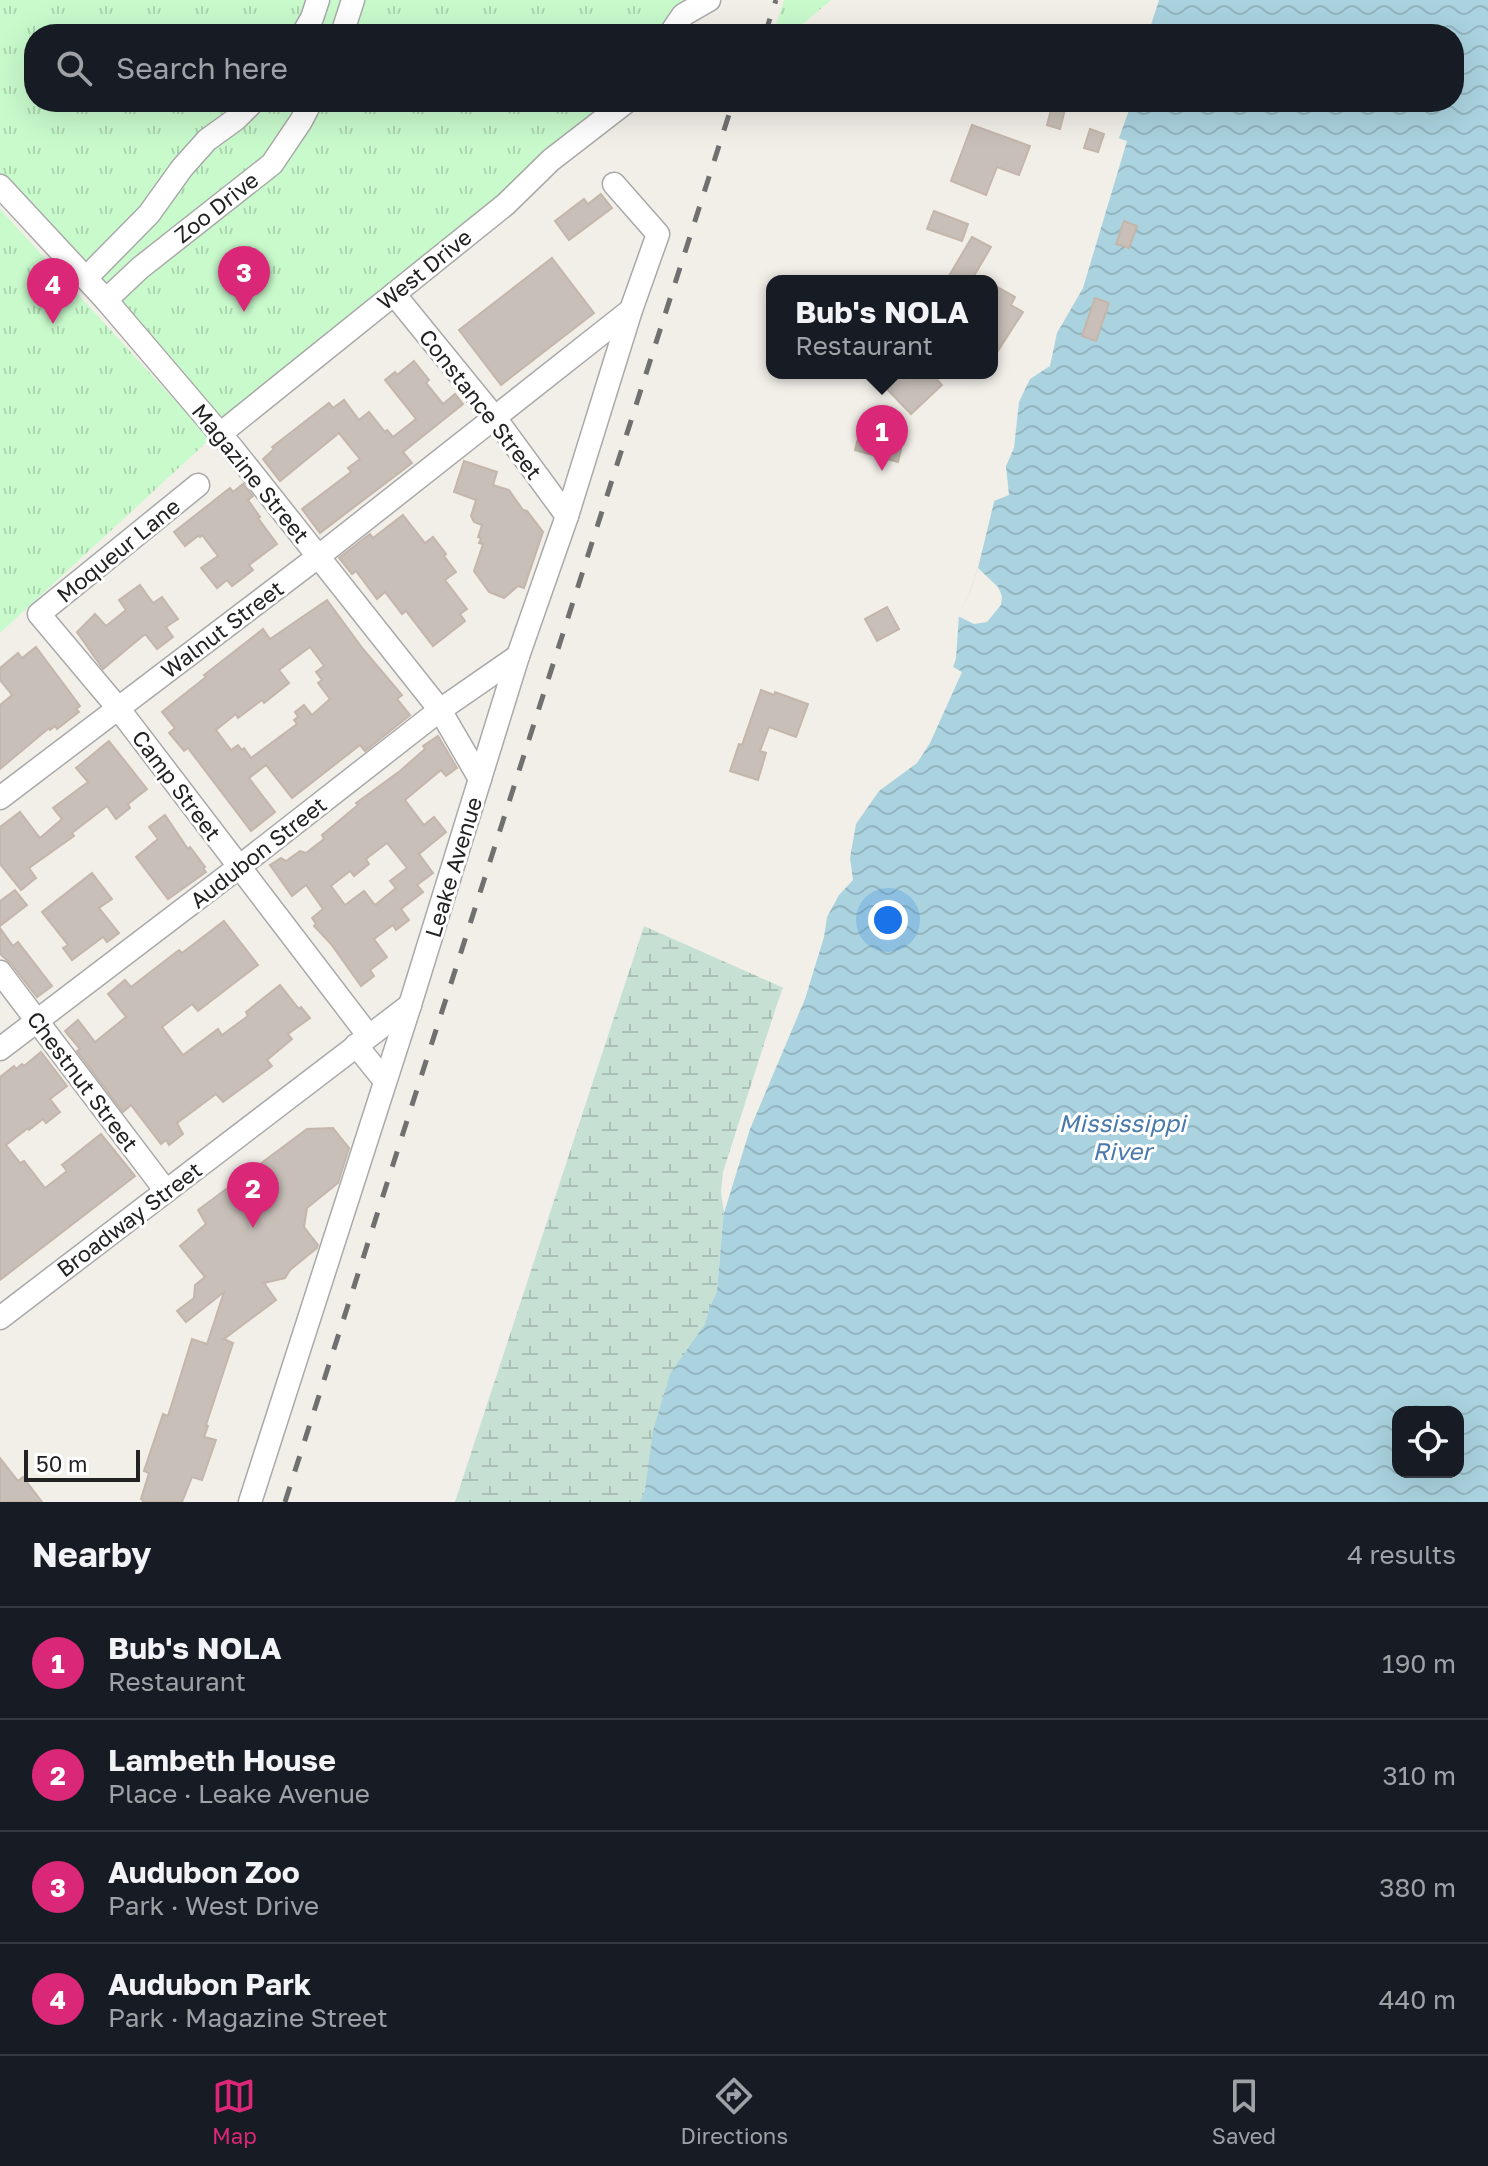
<!DOCTYPE html>
<meta charset="utf-8">
<style>
body{margin:0;font-family:"Golos Text",sans-serif;background:#242831;color:#f1f3f6}
.controls{position:absolute;right:24px;bottom:24px;display:grid;overflow:hidden;border-radius:16px;box-shadow:0 8px 32px #0002}
.controls button{width:72px;height:72px;display:grid;place-items:center;padding:0;border:0;border-bottom:2px solid #363941;background:#171b24;color:#f1f3f6;font:40px sans-serif}
.scale{position:absolute;left:24px;bottom:20px;width:116px;box-sizing:border-box;padding-left:8px;border:4px solid #222;border-top:0;font-size:22px;line-height:28px;white-space:nowrap;color:#222;-webkit-text-stroke:6px #fff;paint-order:stroke}
.you{position:absolute;left:888px;top:920px;width:28px;height:28px;margin:-20px;border:6px solid #fff;border-radius:50%;background:#1a73e8;box-shadow:0 0 0 12px #1a73e833}
.badge{display:grid;place-items:center;width:52px;height:52px;border-radius:50%;background:#db2777;color:#fff;font-size:26px;font-weight:700}
.pin{position:absolute;translate:-50% -66px;filter:drop-shadow(0 2px 4px #0008)}
.pin::after{content:'';position:absolute;top:42px;width:28px;height:24px;background:inherit;clip-path:polygon(0 0,100% 0,50% 100%)}
.popup{position:absolute;left:766px;top:275px;width:232px;height:104px;box-sizing:border-box;display:grid;place-content:center;border-radius:16px;background:#171b24;filter:drop-shadow(0 2px 6px #0005);font-size:26px;white-space:nowrap;color:#9ea1a6}
.popup b{font-size:30px;color:#f1f3f6}
.popup::after{content:'';position:absolute;left:50%;top:100%;margin-left:-16px;border:16px solid transparent;border-top-color:#171b24}
.list{margin:0;padding:0;list-style:none}
h2{display:flex;justify-content:space-between;align-items:center;height:104px;margin:0;padding:0 32px;font-size:34px}
h2 small{font-size:26px;font-weight:400;color:#9ea1a6}
.list li{display:grid;grid-template-columns:52px 1fr auto;gap:24px;align-items:center;box-sizing:border-box;height:112px;padding:0 32px;border-top:2px solid #363941}
.list b{display:block;font-size:30px;white-space:nowrap}
.list p{margin:0;font-size:26px;white-space:nowrap;color:#9ea1a6}
.list em{font-size:26px;font-style:normal;color:#9ea1a6}
.icon{flex:none;width:44px;height:44px;fill:none;stroke:currentColor;stroke-width:2;stroke-linecap:round;stroke-linejoin:round}
.map{position:relative;flex:none;width:1488px;height:1502px;overflow:hidden}
.search{position:absolute;background:#171b24;box-shadow:0 8px 32px #0002;left:24px;right:24px;top:24px;height:88px;display:flex;align-items:center;gap:20px;box-sizing:border-box;padding:0 28px;border-radius:32px;color:#9ea1a6;font-size:30px}
.sheet{height:552px;background:#171b24}
nav{display:flex;justify-content:space-around;align-items:center;box-sizing:border-box;height:112px;border-top:2px solid #363941;background:#171b24;font-size:22px;color:#9ea1a6}
nav a{display:grid;justify-items:center;gap:4px}
nav .on{color:#db2777}
.map>svg:first-child{display:block}
</style>
<div class="map">
<svg width="1488" height="1502" viewBox="0 0 1488 1502">
<defs>
<pattern id="wetland-marsh" width="20" height="14" patternUnits="userSpaceOnUse" patternTransform="scale(2)"><rect width="20" height="14" fill="#c6e0d4"/><path d="M1 5h8M5 5V1M11 12h8M15 12V8" fill="none" stroke="#aac0b6"/></pattern>
<pattern id="park-tufts" width="24" height="20" patternUnits="userSpaceOnUse" patternTransform="scale(2)"><rect width="24" height="20" fill="#c8facc"/><path d="M3 7l-1-3M5 7V3M7 7l1-3M15 17l-1-3M17 17v-4M19 17l1-3" fill="none" stroke="#acd6af"/></pattern>
<pattern id="water-waves" width="16" height="10" patternUnits="userSpaceOnUse" patternTransform="scale(2)"><rect width="16" height="10" fill="#aad3df"/><path d="M0 5q4-4 8 0t8 0" fill="none" stroke="#92b5bf"/></pattern>
</defs>
<rect width="100%" height="100%" fill="#f2efe9"/>
<path fill="url(#wetland-marsh)" d="M644 926 786 989 727 1173 717 1291 709 1309 662 1502H455Z"/>
<g fill="url(#park-tufts)">
<path d="M0 0H710L670 34H34V102H628L222 421 0 174Z"/>
<path d="M784 0H831L791 34H773Z"/>
<path d="M0 209 210 439 0 633Z"/>
</g>
<path fill="url(#water-waves)" fill-rule="evenodd" d="M1159 0H1488V1502H640L645 1490 653 1431 670 1374 705 1324 709 1309 717 1291 727 1173 833 877 845 815 908 751 940 710 956 658 959 615 970 592 978 568 994 502 1001 443 1049 331 1132 102H1454V34H1148ZM1398 1412H1458V1472H1398Z"/>
<g fill="#f2efe9">
<path d="M1115 137 1127 141 1083 288 1057 333 1050 366 1030 379 1019 402 1014 448 1006 466 1009 495 989 503 993 483 1002 404 1010 379 1021 358 1046 329 1073 262Z"/>
<path d="M978 568 998 587 1002 596 1001 605 987 622 974 624 958 616 970 592Z"/>
<path d="M953 667 962 672 930 743 917 763 879 791 856 824 850 858 853 880 839 895 827 917 824 937 805 999 750 1129 724 1213 721 1192 723 1172 776 1007 807 922 830 873 838 829 844 812 877 770 905 748 937 708 942 690Z"/>
</g>
<g fill="#c7bfb8" stroke="#c4b6ab" stroke-width="2" fill-rule="evenodd">
<path d="M1053 102H1067L1060 129 1047 125Z"/>
<path d="M972 125 1030 146 1019 175 997 167 986 195 951 181Z"/>
<path d="M1090 129 1104 134 1098 152 1084 148Z"/>
<path d="M601 194 612 208 569 240 555 221 584 199 588 204Z"/>
<path d="M934 211 968 224 962 241 927 229Z"/>
<path d="M1124 221 1137 226 1129 248 1116 244Z"/>
<path d="M972 237 991 247 971 281H946Z"/>
<path d="M552 258 594 313 501 385 459 330Z"/>
<path d="M992 284 1015 297 1011 305 1023 312 992 360Z"/>
<path d="M1095 298 1109 303 1096 341 1082 336Z"/>
<path d="M414 361 429 380 426 383 443 404 455 394 463 404 403 452 412 463 320 533 302 509 351 472 348 468 360 459 339 433 280 481 263 459 274 449 272 447 329 403 333 408 344 400 359 420 369 412 385 432 387 430 393 437 416 419 385 380 395 372 397 375Z"/>
<path d="M868 373H931L942 385 911 414 885 387 883 389Z"/>
<path d="M860 431 903 440 898 462 855 450Z"/>
<path d="M464 461 497 472 493 485 509 490 523 510 527 511 543 532 524 588 518 586 504 598 489 592 474 571 483 544 479 543 481 538 478 537 482 525 474 522 471 516 476 500 454 492Z"/>
<path d="M243 484 253 496 248 500 260 517 258 518 277 544 249 565 253 570 232 586 227 580 217 588 201 568 218 556 202 535 200 537 198 536 185 546 174 532 230 488 233 492Z"/>
<path d="M403 515 425 543 433 537 446 554 444 556 456 572 445 580 467 609 460 614 465 621 433 646 406 611 402 614 385 592 377 599 356 571 352 574 339 558 370 534 373 538Z"/>
<path d="M140 585 153 603 162 597 178 619 166 627 173 637 157 649 146 635H144L103 669 77 632 95 614 106 626 126 610 119 600Z"/>
<path d="M327 600 363 649 402 695 397 699 410 715 365 751 360 745 292 798 266 765 249 778 275 812 251 831 188 748 184 751 169 733 175 728 162 712 206 677 204 675 263 629 270 639ZM310 647 324 666 316 672 322 680 318 683 330 699 312 715 304 705 295 712 298 717 294 720 297 724 251 758 244 748 242 750 238 745 231 750 216 730 236 714 238 718 262 700 264 703 289 683 279 670Z"/>
<path d="M887 607 899 629 877 641 865 619Z"/>
<path d="M36 647 80 706 76 709 79 712 57 729 55 726 50 730 49 728 0 769V705L12 695 0 680V668L18 653 22 658Z"/>
<path d="M761 690 774 695 775 692 808 704 796 737 769 727 760 751 766 753 758 780 730 771 739 744 742 745Z"/>
<path d="M438 736 457 768 446 776 441 770 405 800 424 825 434 817 446 832 419 854 433 873 417 885 423 892 401 909 409 920 396 930 393 925 374 939 387 957 370 970 374 976 361 986 331 944 314 926 316 924 312 918 323 909 306 885 292 896 270 865 281 858 286 861 300 851 306 853 324 839 322 835 358 805 356 803 400 771 425 749 423 746ZM387 843 407 868 390 881 396 888 375 905 364 891 345 905 331 886 350 871 354 876 369 864 366 859Z"/>
<path d="M109 741 147 789 128 804 130 808 116 819 107 806 72 833 74 836 29 868 36 878 21 890 0 864V827L20 812 40 838 62 819 53 808 88 782 76 768Z"/>
<path d="M165 815 188 849 190 847 205 867 203 868 206 872 168 899 136 857 158 839 149 827Z"/>
<path d="M92 873 112 899 99 908 119 933 107 942 103 937 72 960 63 948 68 945 42 912Z"/>
<path d="M15 890 27 905 0 926V901Z"/>
<path d="M224 921 258 965 198 1011 192 1004 162 1027 183 1055 218 1029 222 1035 248 1016 246 1012 280 985 299 1009 301 1007 310 1018 288 1034 292 1039 267 1060 272 1066 223 1102 216 1094 177 1123 183 1134 169 1145 166 1140 161 1144 131 1105 123 1112 77 1051 80 1049 65 1031 78 1020 95 1042 126 1017 108 994 125 980 131 987 179 950 182 953Z"/>
<path d="M0 928 13 946 18 942 52 986 37 997 11 964 0 954Z"/>
<path d="M41 1052 67 1086 50 1099 60 1112 46 1123 43 1119 29 1130 28 1128 6 1145 20 1163 24 1161 45 1188 67 1171 62 1165 101 1134 135 1176 0 1280V1077L14 1066 16 1069 22 1064 24 1066Z"/>
<path d="M333 1128 349 1148 338 1183 307 1208 304 1227 318 1245 317 1248 290 1270 285 1278 264 1283 276 1300 224 1339 233 1343 206 1425 208 1426 204 1437 216 1440 202 1480 192 1477 182 1502H143V1500L141 1499 149 1473 144 1471 163 1414 168 1416 192 1339 207 1344 224 1292 186 1322 177 1311 194 1298 195 1285 205 1277 180 1246 206 1224 198 1210 307 1129Z"/>
<path d="M0 1458 18 1481 23 1477 42 1502H0Z"/>
</g>
<g fill="none" stroke-linecap="round" stroke-linejoin="round">
<defs>
<g id="minor">
<path d="M303 34 312 18 318 0"/>
<path d="M342 34 353 0"/>
<path d="M670 34 683 15 709 0"/>
<path d="M0 186 106 300 233 449 440 710 480 779"/>
<path d="M86 278 149 214 182 168 207 140 236 119 253 102"/>
<path d="M394 294 495 418 567 516"/>
<path d="M106 300 140 268 272 164 301 121 311 102"/>
<path d="M220 434 506 204 551 160 626 102"/>
<path d="M198 485 39 614 118 708 368 1035"/>
<path d="M0 798 319 556 631 310"/>
<path d="M0 972 166 1191"/>
<path d="M356 1045 385 1081"/>
<path d="M0 1049 239 867 440 710 518 656"/>
<path d="M0 1318 410 1005"/>
<path d="M250 1502 410 1005 518 656 567 516 631 310 658 234 614 184"/>
</g>
</defs>
<use href="#minor" stroke="#a9a9a9" stroke-width="25"/>
<use href="#minor" stroke="#fff" stroke-width="22"/>
<g stroke="#707070" stroke-width="5" stroke-dasharray="16 16" stroke-linecap="butt">
<path d="M765 34 776 0"/>
<path d="M285 1502 733 102"/>
</g>
</g>
<g text-anchor="middle" dominant-baseline="central" stroke-width="6" stroke-linejoin="round" paint-order="stroke">
<g font-size="22" fill="#222" stroke="#fff">
<text transform="translate(216 207) rotate(-38)">Zoo Drive</text>
<text transform="translate(424 269) rotate(-39)">West Drive</text>
<text transform="translate(481 404) rotate(52)">Constance Street</text>
<text transform="translate(251 473) rotate(51)">Magazine Street</text>
<text transform="translate(118 550) rotate(-39)">Moqueur Lane</text>
<text transform="translate(222 629) rotate(-37)">Walnut Street</text>
<text transform="translate(177 785) rotate(53)">Camp Street</text>
<text transform="translate(258 852) rotate(-38)">Audubon Street</text>
<text transform="translate(453 867) rotate(-73)">Leake Avenue</text>
<text transform="translate(83 1081) rotate(53)">Chestnut Street</text>
<text transform="translate(129 1219) rotate(-37)">Broadway Street</text>
</g>
<g font-size="24" font-style="italic" fill="#4a7aab" stroke="#fff">
<text x="1122" y="1122">Mississippi<tspan x="1122" dy="28">River</tspan></text>
</g>
</g>
</svg>
<div class="controls">
<button><svg class="icon" aria-label="locate" viewBox="0 0 24 24"><circle cx="12" cy="12" r="6"/><path d="M12 2v4M12 18v4M2 12h4M18 12h4"/></svg></button>
</div>
<div class="scale">50 m</div>
<div class="you"></div>
<div class="pin badge" style="left:882px;top:471px">1</div>
<div class="popup"><b>Bub's NOLA</b>Restaurant</div>
<div class="pin badge" style="left:253px;top:1228px">2</div>
<div class="pin badge" style="left:244px;top:312px">3</div>
<div class="pin badge" style="left:53px;top:324px">4</div>
<div class="search"><svg class="icon" aria-label="search" viewBox="0 0 24 24"><circle cx="10" cy="10" r="6"/><path d="M15 15l6 6"/></svg>Search here</div>
</div>
<section class="sheet">
<h2>Nearby<small>4 results</small></h2>
<ul class="list">
<li><span class="badge">1</span><div><b>Bub's NOLA</b><p>Restaurant</p></div><em>190 m</em></li>
<li><span class="badge">2</span><div><b>Lambeth House</b><p>Place · Leake Avenue</p></div><em>310 m</em></li>
<li><span class="badge">3</span><div><b>Audubon Zoo</b><p>Park · West Drive</p></div><em>380 m</em></li>
<li><span class="badge">4</span><div><b>Audubon Park</b><p>Park · Magazine Street</p></div><em>440 m</em></li>
</ul>
</section>
<nav>
<a class="on"><svg class="icon" aria-label="map" viewBox="0 0 24 24"><path d="M3 6l6-2 6 2 6-2v14l-6 2-6-2-6 2zM9 4v14M15 6v14"/></svg>Map</a>
<a><svg class="icon" aria-label="directions" viewBox="0 0 24 24"><path d="M12 3l9 9-9 9-9-9zM9 14v-3h6M13 9l2 2-2 2"/></svg>Directions</a>
<a><svg class="icon" aria-label="saved" viewBox="0 0 24 24"><path d="M7 4h10v16l-5-4-5 4z"/></svg>Saved</a>
</nav>
